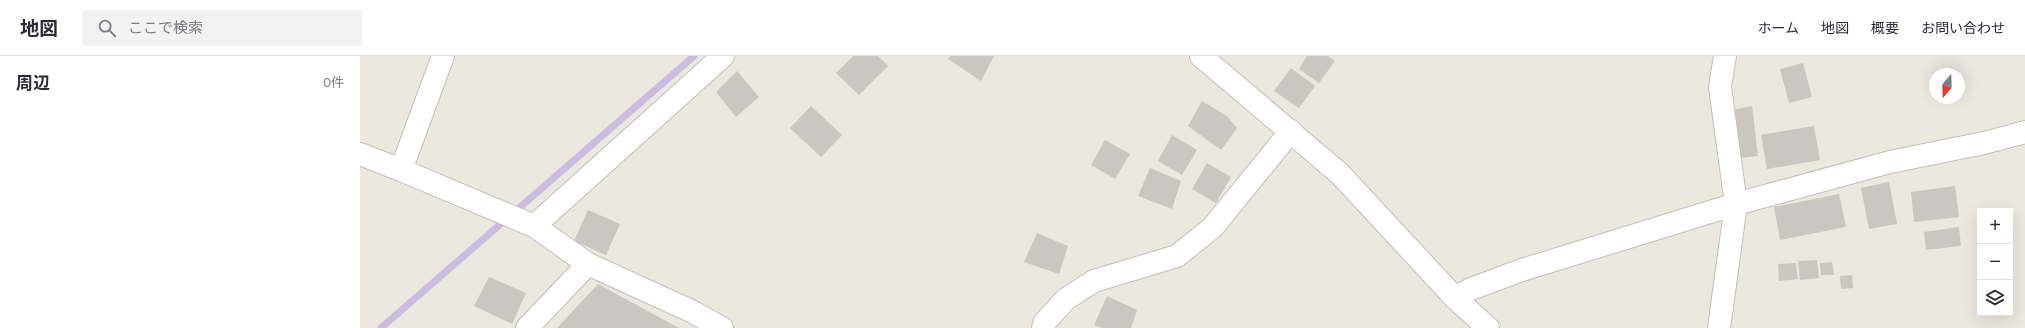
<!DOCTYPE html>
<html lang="ja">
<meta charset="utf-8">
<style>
body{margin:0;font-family:Jost,"Noto Sans JP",sans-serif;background:#f2f2f3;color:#2b2b33}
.controls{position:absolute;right:12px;bottom:12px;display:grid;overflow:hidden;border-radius:0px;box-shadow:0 4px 16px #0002}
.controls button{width:36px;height:36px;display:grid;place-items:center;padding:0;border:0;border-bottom:1px solid #e1e1e2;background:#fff;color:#2b2b33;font:20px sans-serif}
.compass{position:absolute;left:1569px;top:12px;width:36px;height:36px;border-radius:50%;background:#fff;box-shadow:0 4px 16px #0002;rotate:199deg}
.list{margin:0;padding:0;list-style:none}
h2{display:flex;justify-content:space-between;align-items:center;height:52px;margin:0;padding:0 16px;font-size:17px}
h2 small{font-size:13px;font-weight:400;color:#7c7c81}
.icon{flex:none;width:22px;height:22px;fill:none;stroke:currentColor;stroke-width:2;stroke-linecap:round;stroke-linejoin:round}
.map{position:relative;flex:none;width:1665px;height:272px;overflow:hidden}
header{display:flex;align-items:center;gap:24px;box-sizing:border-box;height:56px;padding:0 20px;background:#fff;border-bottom:1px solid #e1e1e2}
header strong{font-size:19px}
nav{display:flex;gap:22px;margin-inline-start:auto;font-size:14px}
.search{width:280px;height:36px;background:#f2f2f3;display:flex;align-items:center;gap:10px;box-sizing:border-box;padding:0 14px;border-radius:0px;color:#7c7c81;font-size:15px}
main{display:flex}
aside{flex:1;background:#fff}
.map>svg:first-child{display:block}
</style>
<header>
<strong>地図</strong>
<div class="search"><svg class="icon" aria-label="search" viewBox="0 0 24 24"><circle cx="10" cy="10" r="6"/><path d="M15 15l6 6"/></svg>ここで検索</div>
<nav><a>ホーム</a><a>地図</a><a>概要</a><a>お問い合わせ</a></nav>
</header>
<main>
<aside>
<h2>周辺<small>0件</small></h2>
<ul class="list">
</ul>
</aside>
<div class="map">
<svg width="1665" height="272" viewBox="0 0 1665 272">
<rect width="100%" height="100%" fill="#ebe8e0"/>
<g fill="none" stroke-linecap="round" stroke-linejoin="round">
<path stroke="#cbbce0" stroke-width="7" d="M21 272 334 0"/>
</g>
<g fill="#c9c7c0">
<path d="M493 0H518L528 10 499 39 476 17Z"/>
<path d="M590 0H634L621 25 588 3Z"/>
<path d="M947 0H968L975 5 959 27 939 13Z"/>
<path d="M1443 7 1452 41 1429 47 1420 13Z"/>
<path d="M931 12 955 30 939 52 914 35Z"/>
<path d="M377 15 399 41 376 61 356 36Z"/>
<path d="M842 45 867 60 877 72 861 94 828 70Z"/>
<path d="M451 50 482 79 461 101 430 72Z"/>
<path d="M1392 50 1398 100 1380 102 1372 54Z"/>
<path d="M1454 70 1460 104 1407 113 1401 79Z"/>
<path d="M812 79 837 94 822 119 798 105Z"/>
<path d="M745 84 770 98 755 123 731 109Z"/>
<path d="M847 107 871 121 856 147 832 133Z"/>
<path d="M790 112 821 125 812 153 778 140Z"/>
<path d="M1529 126 1537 168 1509 173 1501 132Z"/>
<path d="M1595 130 1599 161 1554 166 1551 136Z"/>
<path d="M1479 138 1486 171 1420 184 1414 151Z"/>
<path d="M228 154 260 168 246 199 214 185Z"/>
<path d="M1599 171 1601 190 1566 194 1564 176Z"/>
<path d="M677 177 708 190 699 218 664 206Z"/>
<path d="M1457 204 1459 222 1440 224 1438 205Z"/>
<path d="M1472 206 1474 219H1461L1460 207Z"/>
<path d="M1436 207 1438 223 1419 225 1418 208Z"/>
<path d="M1492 219 1493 232 1481 233 1480 220Z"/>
<path d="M129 221 166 237 152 268 114 250Z"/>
<path d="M238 228 319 272H197Z"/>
<path d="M747 240 777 254 771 272H742L734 269Z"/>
</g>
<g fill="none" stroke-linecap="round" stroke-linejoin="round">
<defs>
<g id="minor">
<path d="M841 0 980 118 1095 242 1128 272"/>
<path d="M0 98 41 114 174 170 228 208 331 255 362 272"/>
<path d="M41 114 83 0"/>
<path d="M174 170 363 0"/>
<path d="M1095 242 1111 233 1162 214 1376 148 1530 106 1624 87 1665 76"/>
<path d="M167 272 228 208"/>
<path d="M683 272 685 266 706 243 734 225 817 200 853 171 931 75"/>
<path d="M1359 272 1376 148 1360 31 1365 0"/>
</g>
</defs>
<use href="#minor" stroke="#c2bfb8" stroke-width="24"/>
<use href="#minor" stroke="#fff" stroke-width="22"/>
</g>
</svg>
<div class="controls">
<button>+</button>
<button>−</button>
<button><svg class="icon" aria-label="layers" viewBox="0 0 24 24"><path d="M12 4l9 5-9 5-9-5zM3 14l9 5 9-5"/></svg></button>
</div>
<svg class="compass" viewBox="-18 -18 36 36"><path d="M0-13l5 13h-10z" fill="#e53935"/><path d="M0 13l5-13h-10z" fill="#7c7c81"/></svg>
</div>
</main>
